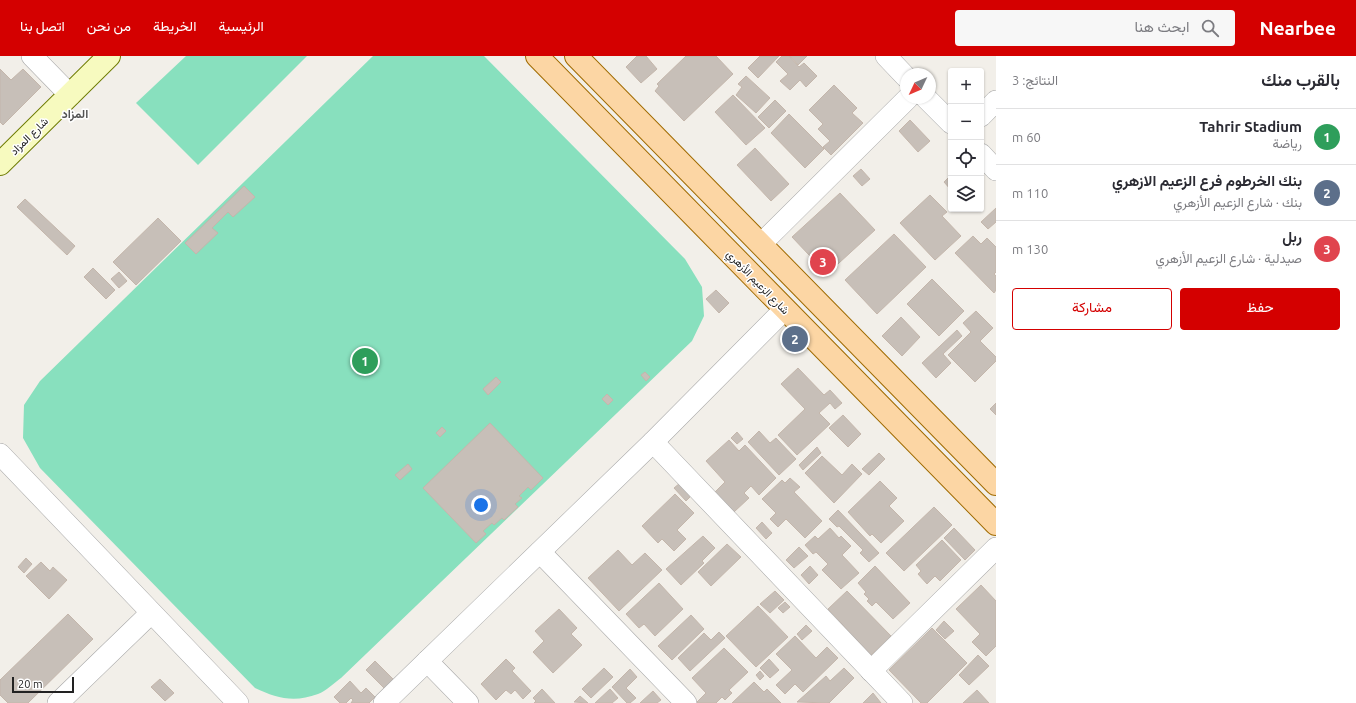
<!DOCTYPE html>
<html lang="ar">
<meta charset="utf-8">
<style>
body{margin:0;font-family:Ubuntu,Vazirmatn,sans-serif;background:#f7f7f7;color:#2b2b33;direction:rtl}
.controls{position:absolute;right:12px;top:12px;display:grid;overflow:hidden;border-radius:4px;box-shadow:0 1px 3px #0004}
.controls button{width:36px;height:36px;display:grid;place-items:center;padding:0;border:0;border-bottom:1px solid #e1e1e2;background:#fff;color:#2b2b33;font:20px sans-serif}
.compass{position:absolute;left:900px;top:12px;width:36px;height:36px;border-radius:50%;background:#fff;box-shadow:0 1px 3px #0004;rotate:226deg}
.scale{position:absolute;left:12px;bottom:10px;width:62px;box-sizing:border-box;padding-left:4px;border:2px solid #222;border-top:0;font-size:11px;line-height:14px;white-space:nowrap;color:#222;-webkit-text-stroke:3px #fff;paint-order:stroke}
.you{position:absolute;left:481px;top:449px;width:14px;height:14px;margin:-10px;border:3px solid #fff;border-radius:50%;background:#1a73e8;box-shadow:0 0 0 6px #1a73e833}
.badge{display:grid;place-items:center;width:26px;height:26px;border-radius:50%;background:#d40000;color:#fff;font-size:13px;font-weight:700}
.pin{position:absolute;translate:-50% -50%;border:2px solid #fff;box-shadow:0 1px 4px #0006}
.list{margin:0;padding:0;list-style:none}
h2{display:flex;justify-content:space-between;align-items:center;height:52px;margin:0;padding:0 16px;font-size:17px}
h2 small{font-size:13px;font-weight:400;color:#7c7c81}
.list li{display:grid;grid-template-columns:26px 1fr auto;gap:12px;align-items:center;box-sizing:border-box;height:56px;padding:0 16px;border-top:1px solid #e1e1e2}
.list b{display:block;font-size:15px;white-space:nowrap}
.list p{margin:0;font-size:13px;white-space:nowrap;color:#7c7c81}
.list em{font-size:13px;font-style:normal;color:#7c7c81}
.actions{display:flex;gap:8px;padding:12px 16px}
.actions a{flex:1;padding:9px 0;border:1px solid #d40000;border-radius:4px;text-align:center;font-size:14px;color:#d40000}
.actions .main{background:#d40000;color:#fff}
.icon{flex:none;width:22px;height:22px;fill:none;stroke:currentColor;stroke-width:2;stroke-linecap:round;stroke-linejoin:round}
.map{position:relative;flex:none;width:996px;height:647px;overflow:hidden;direction:ltr}
header{display:flex;align-items:center;gap:24px;box-sizing:border-box;height:56px;padding:0 20px;background:#d40000;color:#fff}
header strong{font-size:19px}
nav{display:flex;gap:22px;margin-inline-start:auto;font-size:14px}
.search{width:280px;height:36px;background:#f7f7f7;display:flex;align-items:center;gap:10px;box-sizing:border-box;padding:0 14px;border-radius:4px;color:#7c7c81;font-size:15px}
main{display:flex}
aside{flex:1;background:#fff}
.map>svg:first-child{display:block}
</style>
<header>
<strong>Nearbee</strong>
<div class="search"><svg class="icon" aria-label="search" viewBox="0 0 24 24"><circle cx="10" cy="10" r="6"/><path d="M15 15l6 6"/></svg>ابحث هنا</div>
<nav><a>الرئيسية</a><a>الخريطة</a><a>من نحن</a><a>اتصل بنا</a></nav>
</header>
<main>
<aside>
<h2>بالقرب منك<small>النتائج: 3</small></h2>
<ul class="list">
<li><span class="badge" style="background:#2e9e5b">1</span><div><b>Tahrir Stadium</b><p>رياضة</p></div><em>60 m</em></li>
<li><span class="badge" style="background:#5c6f8a">2</span><div><b>بنك الخرطوم فرع الزعيم الازهري</b><p>بنك · شارع الزعيم الأزهري</p></div><em>110 m</em></li>
<li><span class="badge" style="background:#e0444e">3</span><div><b>ربل</b><p>صيدلية · شارع الزعيم الأزهري</p></div><em>130 m</em></li>
</ul>
<div class="actions"><a class="main">حفظ</a><a>مشاركة</a></div>
</aside>
<div class="map">
<svg width="996" height="647" viewBox="0 0 996 647">
<rect width="100%" height="100%" fill="#f2efe9"/>
<g fill="#88e0be">
<path d="M186 0H307L198 109 136 47Z"/>
<path d="M373 0H484L685 203 702 231 704 260 692 285 341 622C334 627 326 635 318 638 294 647 276 642 255 632L40 412 23 382 24 349 40 325Z"/>
</g>
<g fill="#c7bfb8" stroke="#c4b6ab">
<path d="M637 0H646L657 13 641 27 626 11Z"/>
<path d="M686 0H716L733 18 684 65 655 35 659 30 657 28Z"/>
<path d="M760 0H779L758 22 748 12Z"/>
<path d="M782 0H789L799 11 804 7 817 20 806 31 800 24 790 34 780 25 788 18 776 6Z"/>
<path d="M790 0H807L798 9Z"/>
<path d="M0 13 11 24 23 13 41 31 3 69 0 66Z"/>
<path d="M746 20 770 42 756 57 736 39 742 31 738 28Z"/>
<path d="M834 29 857 52 852 57 863 67 831 99 823 91 830 85 818 73 823 68 809 54Z"/>
<path d="M733 39 765 72 746 89 715 56Z"/>
<path d="M775 44 786 55 769 72 758 61Z"/>
<path d="M789 58 824 93 805 112 771 77Z"/>
<path d="M910 64 930 85 918 96 899 75Z"/>
<path d="M755 92 789 128 771 145 737 109Z"/>
<path d="M861 113 870 123 862 130 853 120Z"/>
<path d="M951 119V134L944 126Z"/>
<path d="M244 130 255 141 233 161 228 156 212 172 218 177 196 198 185 187Z"/>
<path d="M840 137 875 174 827 218 792 181Z"/>
<path d="M930 139 947 156 942 160 961 180 935 204 900 167Z"/>
<path d="M25 143 75 190 67 199 17 151Z"/>
<path d="M996 152V166L988 173 981 166Z"/>
<path d="M158 162 181 185 136 229 113 206Z"/>
<path d="M894 178 926 211 877 258 845 224Z"/>
<path d="M973 180 981 188 987 182 996 191V216L994 218 996 220V234L994 237 955 197Z"/>
<path d="M93 212 115 234 106 243 84 221Z"/>
<path d="M119 216 127 225 119 232 111 223Z"/>
<path d="M932 223 964 255 939 280 907 248Z"/>
<path d="M716 234 729 247 719 257 706 243Z"/>
<path d="M976 255 993 272 980 285 996 301V305L975 326 948 299 971 276 963 267Z"/>
<path d="M901 261 920 281 902 300 882 280Z"/>
<path d="M957 274 962 280 943 298 951 307 936 322 922 307Z"/>
<path d="M798 312 824 339 830 334 842 347 835 353 830 347 819 357 830 368 797 399 778 379 805 353 781 328Z"/>
<path d="M645 316 650 321 646 325 641 319Z"/>
<path d="M496 321 501 326 488 339 483 333Z"/>
<path d="M607 338 613 344 608 349 602 343Z"/>
<path d="M996 347V359L990 353Z"/>
<path d="M843 359 861 378 848 391 829 372Z"/>
<path d="M490 367 543 422 531 434 528 431 519 440 522 442 515 448 518 451 504 464 502 462 494 469 492 467 483 475 486 478 476 487 423 432Z"/>
<path d="M442 371 446 375 440 381 436 377Z"/>
<path d="M759 375 770 387 776 382 796 403 779 419 748 386Z"/>
<path d="M737 376 743 383 737 388 731 382Z"/>
<path d="M729 384 739 395 745 389 776 422 759 439 751 430 744 437 749 442 734 456 715 436 725 426 706 405Z"/>
<path d="M817 391 821 397 803 414 799 409Z"/>
<path d="M879 397 885 403 869 419 862 413Z"/>
<path d="M822 400 842 419 852 408 862 418 834 447 805 417Z"/>
<path d="M408 408 412 413 400 424 395 419Z"/>
<path d="M790 422 800 431 794 436 822 465 805 482 786 463 778 471 770 463 776 457 762 443 782 424 785 427Z"/>
<path d="M880 425 897 442 889 450 904 465 881 487 872 478 870 480 848 456Z"/>
<path d="M680 427 692 439 686 445 674 432Z"/>
<path d="M675 438 694 457 677 474 686 483 674 495 662 483 658 487 642 470Z"/>
<path d="M934 451 952 469 904 515 886 497Z"/>
<path d="M838 454 879 497 869 506 860 497 863 494 839 470 837 471 829 463Z"/>
<path d="M762 466 772 477 766 483 756 472Z"/>
<path d="M830 472 839 482 841 480 851 490 842 499 859 517 841 533 822 514 828 508 816 496 813 498 805 489 815 480 818 483Z"/>
<path d="M954 472 975 494 965 504 944 482Z"/>
<path d="M703 480 715 492 702 505 704 507 681 529 666 513Z"/>
<path d="M942 484 961 504 940 525 935 520 927 528 918 518 921 515 916 509Z"/>
<path d="M727 488 741 501 711 530 698 516Z"/>
<path d="M799 491 808 500 794 512 786 504Z"/>
<path d="M618 494 632 509 645 497 662 514 619 555 588 522Z"/>
<path d="M26 502 32 508 24 517 18 511Z"/>
<path d="M41 506 50 515 53 511 67 524 49 543 26 520Z"/>
<path d="M810 510 818 519 809 528 801 519Z"/>
<path d="M875 510 910 547 893 563 876 546 872 550 867 545 869 543 864 538 866 536 858 527Z"/>
<path d="M659 527 683 553 655 580 644 568 639 572 626 558Z"/>
<path d="M981 529 996 545V590L986 600 972 586 980 578 956 553Z"/>
<path d="M775 535 784 544 770 557 760 548Z"/>
<path d="M847 535 891 580 871 599 828 553Z"/>
<path d="M785 546 790 551 783 557 778 552Z"/>
<path d="M758 550 788 581 756 611 726 580Z"/>
<path d="M559 553 577 572 571 578 582 589 553 617 533 596 544 585 535 575Z"/>
<path d="M68 558 93 583 28 647H8L0 639V624Z"/>
<path d="M691 559 704 573 672 604 658 590Z"/>
<path d="M944 565 954 575 945 583 936 574Z"/>
<path d="M806 569 812 575 802 584 797 578Z"/>
<path d="M932 572 967 607 927 647H921L889 614Z"/>
<path d="M719 576 725 582 690 615 678 602 704 577 711 584Z"/>
<path d="M795 580 816 602 827 591 838 602 803 636 795 628 785 638 776 629 792 614 776 598Z"/>
<path d="M724 592 748 616 729 634 732 637 725 644 722 641 716 647H698L697 646 706 637 692 622Z"/>
<path d="M978 599 989 610 969 629 959 619Z"/>
<path d="M506 603 515 612 512 615 531 635 523 643 515 634 511 638 506 634 496 644 481 628Z"/>
<path d="M769 603 779 614 770 622 760 612Z"/>
<path d="M375 605 394 624 385 633 366 614Z"/>
<path d="M604 612 613 621 591 642 582 633Z"/>
<path d="M844 612 854 622 829 647 797 646 826 620 830 625Z"/>
<path d="M630 613 637 621 626 632 636 642 630 647H627L612 631Z"/>
<path d="M760 615 764 620 760 624 756 619Z"/>
<path d="M160 623 174 637 165 645 151 631Z"/>
<path d="M350 625 361 637 366 632 375 641 369 647H351L353 644 351 642 346 647H340L334 641Z"/>
<path d="M754 626 764 636 767 633 781 647H732Z"/>
<path d="M542 633 555 647H534L536 645 533 642Z"/>
<path d="M610 633 618 642 612 647H595Z"/>
<path d="M977 634 989 647H963Z"/>
<path d="M653 635 661 644 657 647H640Z"/>
<path d="M873 637 881 647H863Z"/>
<path d="M580 640 588 647 574 646Z"/>
</g>
<g fill="none" stroke-linecap="round" stroke-linejoin="round">
<defs>
<g id="street">
<path d="M32 0 70 39"/>
<path d="M886 0 906 21"/>
<path d="M926 42 951 67"/>
<path d="M981 60 996 45"/>
<path d="M981 98 996 114"/>
<path d="M761 188 908 42"/>
<path d="M653 386 902 647"/>
<path d="M0 398 238 647"/>
<path d="M540 496 686 647"/>
<path d="M427 605 468 647"/>
<path d="M871 615 996 492"/>
<path d="M58 647 151 557"/>
<path d="M384 647 653 386 785 253"/>
</g>
<path id="secondary" d="M0 108 109 0"/>
<g id="primary">
<path d="M537 0 996 468"/>
<path d="M576 0 996 428"/>
</g>
</defs>
<use href="#street" stroke="#a9a9a9" stroke-width="22"/>
<use href="#secondary" stroke="#707d05" stroke-width="24"/>
<use href="#primary" stroke="#a06b00" stroke-width="24"/>
<use href="#street" stroke="#fff" stroke-width="21"/>
<use href="#secondary" stroke="#f7fabf" stroke-width="22"/>
<use href="#primary" stroke="#fcd6a4" stroke-width="22"/>
</g>
<g text-anchor="middle" dominant-baseline="central" stroke-width="3" stroke-linejoin="round" paint-order="stroke">
<g font-size="11" fill="#222" stroke="#fff">
<text transform="translate(29 80) rotate(-45)">شارع المزاد</text>
<text transform="translate(758 226) rotate(46)">شارع الزعيم الأزهري</text>
</g>
<g font-size="12" font-weight="bold" fill="#555" stroke="#fff">
<text x="75" y="57">المزاد</text>
</g>
</g>
</svg>
<div class="controls">
<button>+</button>
<button>−</button>
<button><svg class="icon" aria-label="locate" viewBox="0 0 24 24"><circle cx="12" cy="12" r="6"/><path d="M12 2v4M12 18v4M2 12h4M18 12h4"/></svg></button>
<button><svg class="icon" aria-label="layers" viewBox="0 0 24 24"><path d="M12 4l9 5-9 5-9-5zM3 14l9 5 9-5"/></svg></button>
</div>
<svg class="compass" viewBox="-18 -18 36 36"><path d="M0-13l5 13h-10z" fill="#e53935"/><path d="M0 13l5-13h-10z" fill="#7c7c81"/></svg>
<div class="scale">20 m</div>
<div class="you"></div>
<div class="pin badge" style="left:365px;top:305px;background:#2e9e5b">1</div>
<div class="pin badge" style="left:795px;top:283px;background:#5c6f8a">2</div>
<div class="pin badge" style="left:823px;top:206px;background:#e0444e">3</div>
</div>
</main>
